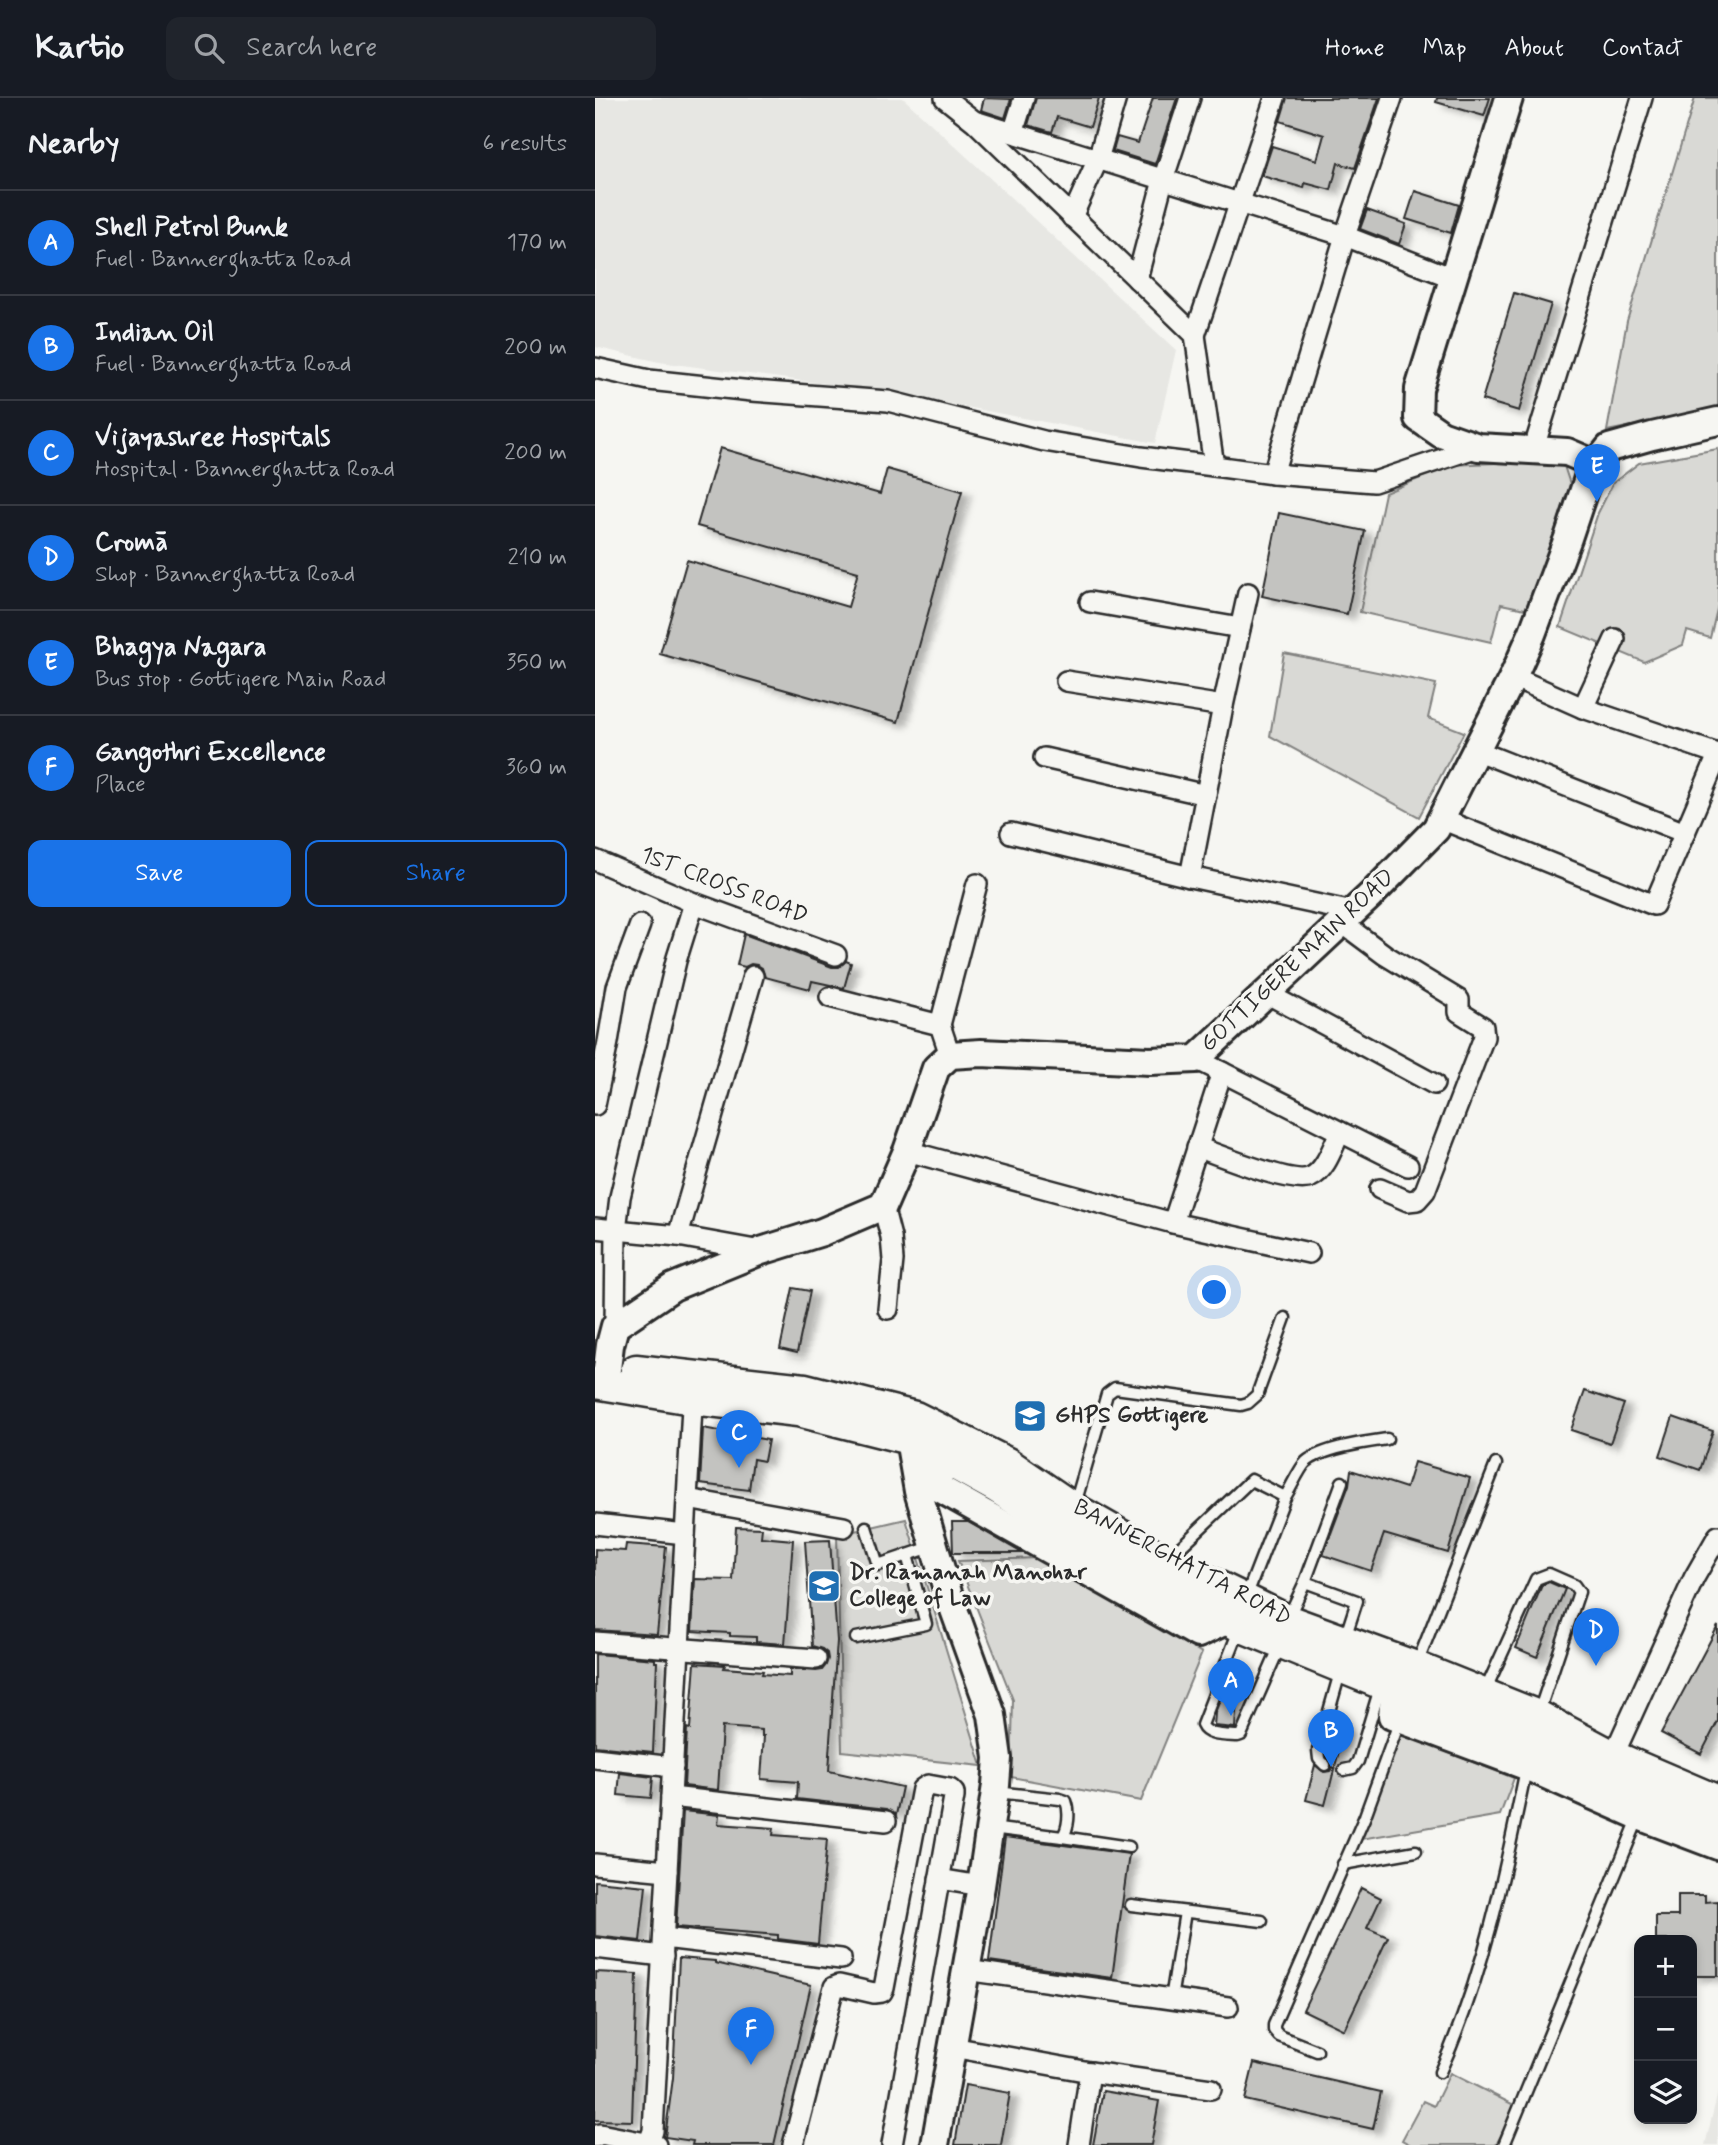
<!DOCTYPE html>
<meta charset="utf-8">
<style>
body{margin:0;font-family:Mynerve,sans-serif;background:#20242c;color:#f1f3f6}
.controls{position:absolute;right:21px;bottom:21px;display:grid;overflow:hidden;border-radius:14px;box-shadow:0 4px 10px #0003}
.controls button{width:63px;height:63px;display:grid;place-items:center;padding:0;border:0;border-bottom:2px solid #363941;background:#171b24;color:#f1f3f6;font:35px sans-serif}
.you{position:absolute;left:620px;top:1195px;width:24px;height:24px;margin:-18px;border:5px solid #fff;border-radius:50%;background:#1a73e8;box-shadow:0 0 0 10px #1a73e833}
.badge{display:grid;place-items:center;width:46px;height:46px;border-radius:50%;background:#1a73e8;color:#fff;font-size:23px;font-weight:700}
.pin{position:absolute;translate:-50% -58px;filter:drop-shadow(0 2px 4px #0008)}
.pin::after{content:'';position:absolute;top:37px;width:24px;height:21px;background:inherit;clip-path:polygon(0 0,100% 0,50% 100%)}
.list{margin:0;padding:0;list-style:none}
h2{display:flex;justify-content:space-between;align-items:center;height:91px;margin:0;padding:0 28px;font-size:30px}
h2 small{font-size:23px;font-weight:400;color:#9ea1a6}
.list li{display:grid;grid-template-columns:46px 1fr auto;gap:21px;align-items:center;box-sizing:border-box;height:105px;padding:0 28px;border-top:2px solid #363941}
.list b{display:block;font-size:26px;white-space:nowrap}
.list p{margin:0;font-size:23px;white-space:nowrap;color:#9ea1a6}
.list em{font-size:23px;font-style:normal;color:#9ea1a6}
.actions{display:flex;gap:14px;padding:21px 28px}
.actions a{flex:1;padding:16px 0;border:2px solid #1a73e8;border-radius:14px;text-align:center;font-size:24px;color:#1a73e8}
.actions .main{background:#1a73e8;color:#fff}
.icon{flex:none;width:38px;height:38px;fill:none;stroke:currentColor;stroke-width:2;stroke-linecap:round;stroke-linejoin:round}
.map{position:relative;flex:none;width:1123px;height:2047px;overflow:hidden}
header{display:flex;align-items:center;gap:42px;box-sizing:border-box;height:98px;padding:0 35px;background:#171b24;border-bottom:2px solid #363941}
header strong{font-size:33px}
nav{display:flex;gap:38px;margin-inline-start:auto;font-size:24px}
.search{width:490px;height:63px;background:#20242c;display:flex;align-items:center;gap:18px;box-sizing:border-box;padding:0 24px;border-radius:14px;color:#9ea1a6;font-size:26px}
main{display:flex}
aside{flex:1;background:#171b24}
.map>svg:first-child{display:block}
</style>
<header>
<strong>Kartio</strong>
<div class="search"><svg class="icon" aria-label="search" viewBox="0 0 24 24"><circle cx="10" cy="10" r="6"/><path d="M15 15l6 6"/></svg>Search here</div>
<nav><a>Home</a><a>Map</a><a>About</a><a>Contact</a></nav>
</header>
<main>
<aside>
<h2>Nearby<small>6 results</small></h2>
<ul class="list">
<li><span class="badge">A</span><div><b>Shell Petrol Bunk</b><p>Fuel · Bannerghatta Road</p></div><em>170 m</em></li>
<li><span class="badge">B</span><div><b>Indian Oil</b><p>Fuel · Bannerghatta Road</p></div><em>200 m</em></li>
<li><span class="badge">C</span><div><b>Vijayashree Hospitals</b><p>Hospital · Bannerghatta Road</p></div><em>200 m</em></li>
<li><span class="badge">D</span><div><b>Cromā</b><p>Shop · Bannerghatta Road</p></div><em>210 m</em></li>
<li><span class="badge">E</span><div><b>Bhagya Nagara</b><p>Bus stop · Gottigere Main Road</p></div><em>350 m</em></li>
<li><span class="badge">F</span><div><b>Gangothri Excellence</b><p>Place</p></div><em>360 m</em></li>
</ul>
<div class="actions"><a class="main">Save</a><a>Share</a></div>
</aside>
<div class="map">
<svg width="1123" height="2047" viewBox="0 0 1123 2047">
<defs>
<filter id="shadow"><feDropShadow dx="8" dy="4.5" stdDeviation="3.5" flood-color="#0004"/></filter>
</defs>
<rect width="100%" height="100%" fill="#f6f6f2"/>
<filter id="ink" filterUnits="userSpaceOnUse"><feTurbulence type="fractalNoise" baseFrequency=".0143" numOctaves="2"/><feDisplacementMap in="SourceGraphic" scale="14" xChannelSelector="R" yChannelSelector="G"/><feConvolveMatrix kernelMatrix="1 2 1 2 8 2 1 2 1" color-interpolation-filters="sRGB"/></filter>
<g filter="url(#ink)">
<g fill="#e7e7e3">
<path d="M0 0H308L581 252 560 345 298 295 64 264 0 249Z"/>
<path d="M1123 1994V2047H1110Z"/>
</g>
<g fill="#d9d9d5" stroke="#828280" stroke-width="2">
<path d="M1100 0H1123V311L1012 333 1032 223Z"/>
<path d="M1123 351V507L1115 540 1092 533 1088 547 1049 564 965 529 1003 415 1018 385 1044 365Z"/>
<path d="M967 362 975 386 935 512 906 506 896 544 765 514 790 395 856 367Z"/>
<path d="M689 555 841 586 833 620 869 634 824 719 675 638Z"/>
<path d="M311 1421 387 1668 247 1653 242 1437Z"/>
<path d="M442 1460 607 1555 546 1703 416 1679 418 1602 363 1463Z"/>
<path d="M806 1636 919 1680 905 1717 766 1741Z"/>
<path d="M855 1975 921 2008 901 2047H816L807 2042 828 2003 839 2008Z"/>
</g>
<g fill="#c3c3c0" stroke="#2b2b2b" stroke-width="2" filter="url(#shadow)">
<path d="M389 0 416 1 410 20 386 12Z"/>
<path d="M441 0H504L495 29 462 19 457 34 433 27Z"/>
<path d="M558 0H582L560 66 518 53 522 39 543 45Z"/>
<path d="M692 0H784L760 70 743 65 736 92 710 85 709 90 667 78 677 48 722 62 729 37 685 23Z"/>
<path d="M842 0H895L889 18 841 4Z"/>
<path d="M820 93 864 107 856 135 811 121Z"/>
<path d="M772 112 811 126 804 146 765 131Z"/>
<path d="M919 195 956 206 924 313 887 302Z"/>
<path d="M125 350 285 396 292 371 367 393 303 624 65 556 92 462 253 509 263 474 102 428Z"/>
<path d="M684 415 770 433 752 516 667 498Z"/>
<path d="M149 836 237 869H244L251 863 256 865 249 890 217 883 215 891 170 879 167 870 162 867 156 866 150 869 142 867Z"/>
<path d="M198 1190 215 1193 202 1255 185 1251Z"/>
<path d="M990 1293 1029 1306 1015 1345 976 1332Z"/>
<path d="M1078 1319 1118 1333 1105 1372 1065 1358Z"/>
<path d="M108 1330 173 1342 169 1363 158 1361 154 1392 105 1386Z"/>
<path d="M819 1364 875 1380 853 1455 789 1436 776 1473 728 1457 754 1387 756 1372 811 1390Z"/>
<path d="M357 1424H373L427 1455H358Z"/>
<path d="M141 1429 167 1430 166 1439 198 1442 190 1546 161 1544V1539L135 1538V1535L97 1533 100 1481 138 1482Z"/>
<path d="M235 1442 242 1543 234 1657H235L234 1673 307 1689 301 1717 292 1711 202 1701 203 1684 166 1681 169 1638H167V1632L127 1629 123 1692 89 1688 92 1630 95 1631 100 1565 130 1567 129 1570 168 1573 167 1576 195 1578V1571L221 1573 227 1572 231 1567 233 1561 232 1555 227 1551 217 1548 210 1443Z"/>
<path d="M31 1446 71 1449 62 1536 0 1532V1451L30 1453Z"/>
<path d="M954 1484 970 1491 942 1559 921 1550 947 1487Z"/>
<path d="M1123 1528V1623L1106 1656 1066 1635Z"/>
<path d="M0 1556 60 1561V1564H62L58 1654 0 1648Z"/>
<path d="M632 1584 643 1585 640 1630 619 1628 620 1615Z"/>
<path d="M738 1627 750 1630 730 1707 711 1702 720 1667 729 1674 735 1673 737 1670V1664L731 1658V1653Z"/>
<path d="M25 1675 58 1679 56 1700 23 1697Z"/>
<path d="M88 1713 124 1717 123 1726 179 1730 178 1737 232 1741 223 1846 183 1841V1837L81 1829Z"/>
<path d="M410 1739 534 1756 517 1880 394 1863Z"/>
<path d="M0 1783 51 1788 45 1843 0 1838Z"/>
<path d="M766 1790 786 1800 772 1830 793 1839 749 1932 708 1912Z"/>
<path d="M1083 1797H1110V1804L1123 1803V1878H1097V1842H1061V1818H1083Z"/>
<path d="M84 1860 120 1863V1865L216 1887 179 2047H97L98 2043 70 2039 78 1980Z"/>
<path d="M0 1874 42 1876 37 2023 0 2022Z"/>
<path d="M659 1965 786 1994 778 2031 650 2002Z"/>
<path d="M370 1987 415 1995 406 2047H360Z"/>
<path d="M508 1993 564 2003 556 2047H498Z"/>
</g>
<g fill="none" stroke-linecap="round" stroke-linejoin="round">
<defs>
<g id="lane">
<path d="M747 1384 710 1484 762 1503 750 1540"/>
<path d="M480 1406 512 1296 520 1290 646 1307 653 1305 662 1297 690 1220"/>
<path d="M271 1429 283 1467 339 1448"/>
<path d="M574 1460 656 1382 690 1399C696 1390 704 1371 711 1364 727 1350 771 1344 792 1341"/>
<path d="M651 1499 690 1399"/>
<path d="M694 1518 710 1484"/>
<path d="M644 1532 607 1627C612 1639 632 1637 643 1638L646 1637 685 1548"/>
<path d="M261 1540 331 1526 312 1457"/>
<path d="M822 1566 901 1366"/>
<path d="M890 1593 941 1481 954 1476 979 1487 984 1494 944 1614"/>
<path d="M730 1667 724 1661 723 1652 746 1571"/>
<path d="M749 1672 758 1670 763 1663 785 1590"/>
<path d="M396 1730 467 1739C474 1731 475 1713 471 1703L465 1701 401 1694"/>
<path d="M467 1739 534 1749"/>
<path d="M748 1766 821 1753"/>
<path d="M536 1807 667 1823"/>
<path d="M576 1901 590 1814"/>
<path d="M722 1953 684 1938 679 1932V1927L770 1718 805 1622"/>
<path d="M845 1974C889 1877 910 1774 931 1671"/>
<path d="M909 2047 1043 1721"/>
</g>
<g id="street">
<path d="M350 0 379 23 600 237 619 368 678 376 779 384 883 349"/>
<path d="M383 24 750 138 858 180"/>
<path d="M418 35 429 0"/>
<path d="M477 119 503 61 521 0"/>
<path d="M542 181 568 82 595 0"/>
<path d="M600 237 680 0"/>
<path d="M0 270 54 282 157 293 293 303 449 343 546 359 619 368"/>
<path d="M938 353 1047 0"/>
<path d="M678 376 750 138 797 0"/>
<path d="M495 504 645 530"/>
<path d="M918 579 988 610 1123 656"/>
<path d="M471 583 628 608"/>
<path d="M988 610 1020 541"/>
<path d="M880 652 1090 735"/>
<path d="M449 660 611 697"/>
<path d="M846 721 1059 807 1123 657"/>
<path d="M416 735 595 779 758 814"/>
<path d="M0 762 99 805 241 857"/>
<path d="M595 779 628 608 653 495"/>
<path d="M747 825 790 857 864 902V914L888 929 889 939 830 1093 822 1102 813 1103 785 1091"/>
<path d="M671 895 839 986"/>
<path d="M235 899 345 927 355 957"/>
<path d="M345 927 382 786"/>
<path d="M601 961 813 1068"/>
<path d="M0 1007 13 944 22 889 45 827"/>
<path d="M602 1049C624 1057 699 1088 716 1079 731 1072 738 1048 745 1034"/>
<path d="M312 1053 578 1125 714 1155"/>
<path d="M288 1108 296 1139 298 1162 293 1211"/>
<path d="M578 1125 627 974"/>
<path d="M0 1130 83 1138 166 1153"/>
<path d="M83 1138 158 878"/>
<path d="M20 1228 21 1132 25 1099 81 863 99 805"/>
<path d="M92 1401 249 1429"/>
<path d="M0 1426 90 1436"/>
<path d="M0 1544 221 1561"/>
<path d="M0 1660 78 1669"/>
<path d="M1014 1667 1099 1480 1123 1438"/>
<path d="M76 1699 291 1723"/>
<path d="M0 1766 72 1773"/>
<path d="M344 1781 386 1788"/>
<path d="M69 1840 246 1861"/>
<path d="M0 1850 68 1858"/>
<path d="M371 1872 633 1909"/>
<path d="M357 1949 495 1974 616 1991"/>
<path d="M0 2039 5 2036 61 2047"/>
<path d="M53 2047 58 2033 98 1290"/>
<path d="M198 2047 239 1889 244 1887 279 1895 287 1894 289 1890 327 1691 333 1687 355 1691 359 1695V1699L297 2047"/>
<path d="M484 2047 495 1974"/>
</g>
<g id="secondary">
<path d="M914 0 824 291 823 320 846 336 883 349 972 354 1000 366"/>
<path d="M10 1287 15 1247 20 1228 78 1189 166 1153 227 1134 288 1108 312 1053 341 970 355 957 386 955 555 963 601 961 775 798 841 731 918 579 937 536 973 440 995 374 1014 350 1057 338 1123 323"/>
<path d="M319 1324 314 1341 323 1393 353 1495 397 1617 403 1660 401 1687 386 1788 340 2047"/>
<path d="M340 1355 344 1390 603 1536 633 1522"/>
<path d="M800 1591 797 1618 931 1668 1044 1718 1123 1748"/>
</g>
<g id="primary">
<path d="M41 1272 210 1291 320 1319 412 1365 478 1410 571 1463 692 1522 821 1569 943 1618 1018 1658 1123 1703"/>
<path d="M0 1285 97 1301 203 1313 314 1341 401 1389 472 1434 554 1482 645 1528 937 1647 1050 1697 1123 1726"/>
</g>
</defs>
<use href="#lane" stroke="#2b2b2b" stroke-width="15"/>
<use href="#street" stroke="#2b2b2b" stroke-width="24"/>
<use href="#secondary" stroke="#2b2b2b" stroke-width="32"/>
<use href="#primary" stroke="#2b2b2b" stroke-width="35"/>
<use href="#lane" stroke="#f6f6f2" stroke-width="10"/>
<use href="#street" stroke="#f6f6f2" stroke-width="19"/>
<use href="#secondary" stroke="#f6f6f2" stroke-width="26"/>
<use href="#primary" stroke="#f6f6f2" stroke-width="30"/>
</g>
</g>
<defs>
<symbol id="school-square" viewBox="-11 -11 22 22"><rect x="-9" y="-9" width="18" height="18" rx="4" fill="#1f6fb2" stroke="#f6f6f2"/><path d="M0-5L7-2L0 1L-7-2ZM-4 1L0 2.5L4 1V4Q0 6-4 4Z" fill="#fff"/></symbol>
<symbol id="university-square" viewBox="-11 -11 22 22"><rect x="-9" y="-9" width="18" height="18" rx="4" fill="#1f6fb2" stroke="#f6f6f2"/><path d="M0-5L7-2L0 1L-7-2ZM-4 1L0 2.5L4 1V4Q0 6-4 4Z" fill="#fff"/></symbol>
</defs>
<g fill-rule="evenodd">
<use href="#school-square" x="416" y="1299" width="38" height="38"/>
<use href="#university-square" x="210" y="1469" width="38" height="38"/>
</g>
<g text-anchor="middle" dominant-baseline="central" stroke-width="7" stroke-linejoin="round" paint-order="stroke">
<g font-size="23" fill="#2b2b2b" stroke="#f6f6f2">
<text transform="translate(129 788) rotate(21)">1ST CROSS ROAD</text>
<text transform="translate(703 863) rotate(-43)">GOTTIGERE MAIN ROAD</text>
<text transform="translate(587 1465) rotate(28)">BANNERGHATTA ROAD</text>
</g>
<g font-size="23" font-weight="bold" fill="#2b2b2b" stroke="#f6f6f2" text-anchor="start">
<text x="460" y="1318">GHPS Gottigere</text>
<text x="254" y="1475">Dr. Ramanah Manohar<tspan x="254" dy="26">College of Law</tspan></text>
</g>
</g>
</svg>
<div class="controls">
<button>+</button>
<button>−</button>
<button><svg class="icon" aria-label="layers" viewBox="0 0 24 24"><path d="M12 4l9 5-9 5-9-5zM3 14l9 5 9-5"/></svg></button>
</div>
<div class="you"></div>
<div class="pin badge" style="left:636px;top:1618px">A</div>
<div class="pin badge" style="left:736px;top:1669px">B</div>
<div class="pin badge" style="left:144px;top:1370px">C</div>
<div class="pin badge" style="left:1001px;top:1568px">D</div>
<div class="pin badge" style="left:1002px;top:404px">E</div>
<div class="pin badge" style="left:156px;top:1967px">F</div>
</div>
</main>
